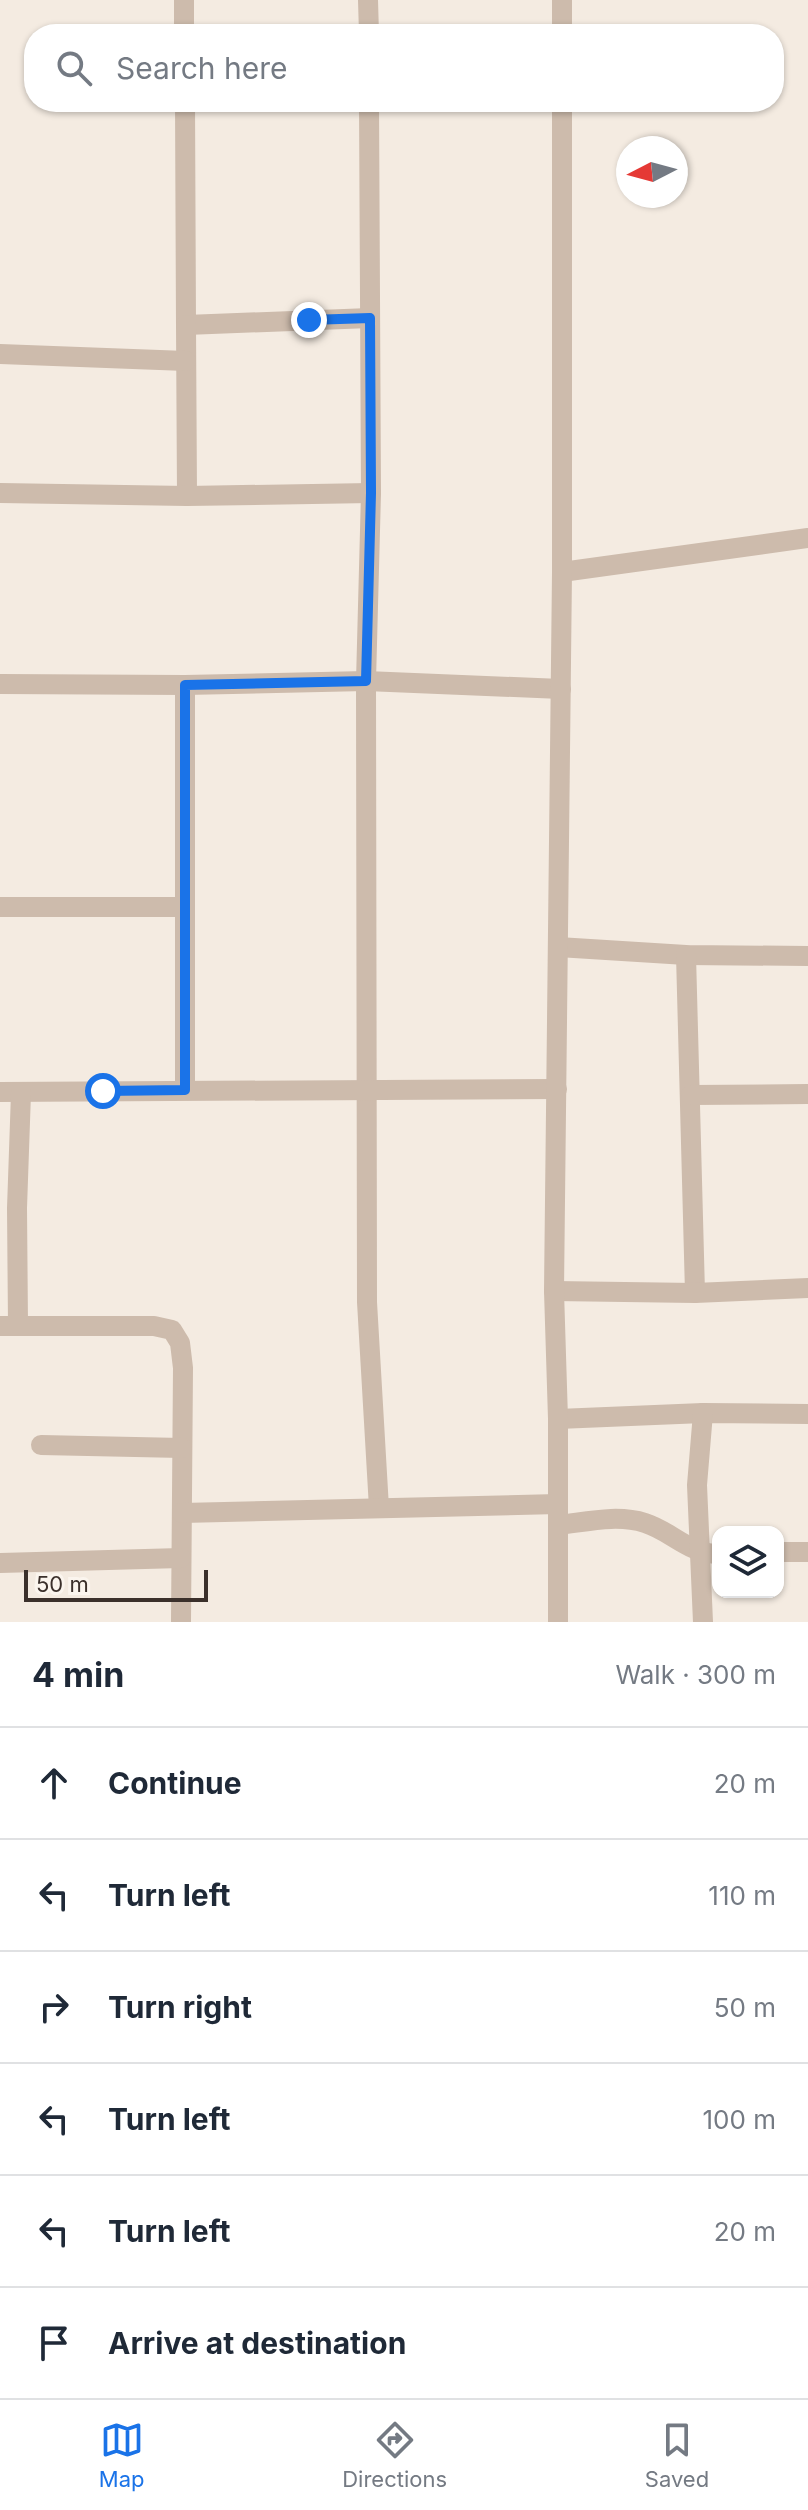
<!DOCTYPE html>
<meta charset="utf-8">
<style>
body{margin:0;font-family:Inter,sans-serif;background:#f2f2f3;color:#1f2937}
.controls{position:absolute;right:24px;bottom:24px;display:grid;overflow:hidden;border-radius:16px;box-shadow:0 2px 6px #0004}
.controls button{width:72px;height:72px;display:grid;place-items:center;padding:0;border:0;border-bottom:2px solid #e0e1e3;background:#fff;color:#1f2937;font:40px sans-serif}
.compass{position:absolute;left:616px;top:136px;width:72px;height:72px;border-radius:50%;background:#fff;box-shadow:0 2px 6px #0004;rotate:264deg}
.scale{position:absolute;left:24px;bottom:20px;width:184px;box-sizing:border-box;padding-left:8px;border:4px solid #3b302b;border-top:0;font-size:22px;line-height:28px;white-space:nowrap;color:#3b302b;-webkit-text-stroke:6px #fbf5ee;paint-order:stroke}
.stop{position:absolute;width:24px;height:24px;margin:-18px;border:6px solid #1a73e8;border-radius:50%;background:#fff}
.stop.end{background:#1a73e8;border-color:#fff;box-shadow:0 2px 8px #0008}
.list{margin:0;padding:0;list-style:none}
h2{display:flex;justify-content:space-between;align-items:center;height:104px;margin:0;padding:0 32px;font-size:34px}
h2 small{font-size:26px;font-weight:400;color:#747a83}
.list li{display:grid;grid-template-columns:52px 1fr auto;gap:24px;align-items:center;box-sizing:border-box;height:112px;padding:0 32px;border-top:2px solid #e0e1e3}
.list b{display:block;font-size:30px;white-space:nowrap}
.list em{font-size:26px;font-style:normal;color:#747a83}
.icon{flex:none;width:44px;height:44px;fill:none;stroke:currentColor;stroke-width:2;stroke-linecap:round;stroke-linejoin:round}
.map{position:relative;flex:none;width:808px;height:1622px;overflow:hidden}
.search{position:absolute;background:#fff;box-shadow:0 2px 6px #0004;left:24px;right:24px;top:24px;height:88px;display:flex;align-items:center;gap:20px;box-sizing:border-box;padding:0 28px;border-radius:32px;color:#747a83;font-size:30px}
.sheet{height:776px;background:#fff}
nav{display:flex;justify-content:space-around;align-items:center;box-sizing:border-box;height:112px;border-top:2px solid #e0e1e3;background:#fff;font-size:22px;color:#747a83}
nav a{display:grid;justify-items:center;gap:4px}
nav .on{color:#1a73e8}
.map>svg:first-child{display:block}
</style>
<div class="map">
<svg width="808" height="1622" viewBox="0 0 808 1622">
<rect width="100%" height="100%" fill="#f4ebe1"/>
<g fill="none" stroke-linecap="round" stroke-linejoin="round">
<g stroke="#cdbbac" stroke-width="20">
<path d="M184 0V34"/>
<path d="M368 0 369 34"/>
<path d="M562 34V0"/>
<path d="M185 102 186 325 370 318"/>
<path d="M369 102 371 493 366 681 367 1302 379 1508"/>
<path d="M186 325 187 496"/>
<path d="M0 354 186 361"/>
<path d="M0 493 187 496 371 493"/>
<path d="M562 572 808 538"/>
<path d="M0 684 185 685 366 681 561 689"/>
<path d="M0 907H183"/>
<path d="M558 947 686 955 808 956"/>
<path d="M686 955 695 1293"/>
<path d="M185 1090V685"/>
<path d="M0 1092 557 1089"/>
<path d="M691 1095 808 1094"/>
<path d="M554 1291 695 1293 808 1288"/>
<path d="M18 1325 17 1208 21 1093"/>
<path d="M0 1326H154L172 1330 180 1343 183 1368 181 1622"/>
<path d="M558 1419 703 1413 808 1414"/>
<path d="M41 1445 182 1448"/>
<path d="M182 1513 558 1504"/>
<path d="M558 1525C586 1522 617 1514 645 1523 671 1531 689 1554 718 1554"/>
<path d="M778 1552H808"/>
<path d="M0 1563 181 1558"/>
<path d="M558 1622V1419L554 1291 562 572V102"/>
<path d="M703 1622 697 1485 703 1413"/>
</g>
</g>
<g fill="none" stroke-linecap="round" stroke-linejoin="round">
<path stroke="#1a73e8" stroke-width="10" d="M103 1091 185 1090V685L366 681 371 493 370 318 309 320"/>
</g>
</svg>
<div class="controls">
<button><svg class="icon" aria-label="layers" viewBox="0 0 24 24"><path d="M12 4l9 5-9 5-9-5zM3 14l9 5 9-5"/></svg></button>
</div>
<svg class="compass" viewBox="-18 -18 36 36"><path d="M0-13l5 13h-10z" fill="#e53935"/><path d="M0 13l5-13h-10z" fill="#747a83"/></svg>
<div class="scale">50 m</div>
<div class="stop" style="left:103px;top:1091px"></div>
<div class="stop end" style="left:309px;top:320px"></div>
<div class="search"><svg class="icon" aria-label="search" viewBox="0 0 24 24"><circle cx="10" cy="10" r="6"/><path d="M15 15l6 6"/></svg>Search here</div>
</div>
<section class="sheet">
<h2>4 min<small>Walk · 300 m</small></h2>
<ul class="list">
<li><svg class="icon" aria-label="ahead" viewBox="0 0 24 24"><path d="M12 20V5M6 11l6-6 6 6"/></svg><div><b>Continue</b></div><em>20 m</em></li>
<li><svg class="icon" aria-label="left" viewBox="0 0 24 24"><path d="M17 20v-9H6M10 6l-5 5 5 5"/></svg><div><b>Turn left</b></div><em>110 m</em></li>
<li><svg class="icon" aria-label="right" viewBox="0 0 24 24"><path d="M7 20v-9h11M14 6l5 5-5 5"/></svg><div><b>Turn right</b></div><em>50 m</em></li>
<li><svg class="icon" aria-label="left" viewBox="0 0 24 24"><path d="M17 20v-9H6M10 6l-5 5 5 5"/></svg><div><b>Turn left</b></div><em>100 m</em></li>
<li><svg class="icon" aria-label="left" viewBox="0 0 24 24"><path d="M17 20v-9H6M10 6l-5 5 5 5"/></svg><div><b>Turn left</b></div><em>20 m</em></li>
<li><svg class="icon" aria-label="arrive" viewBox="0 0 24 24"><path d="M6 21V4h12l-3 4 3 4H6"/></svg><div><b>Arrive at destination</b></div></li>
</ul>
</section>
<nav>
<a class="on"><svg class="icon" aria-label="map" viewBox="0 0 24 24"><path d="M3 6l6-2 6 2 6-2v14l-6 2-6-2-6 2zM9 4v14M15 6v14"/></svg>Map</a>
<a><svg class="icon" aria-label="directions" viewBox="0 0 24 24"><path d="M12 3l9 9-9 9-9-9zM9 14v-3h6M13 9l2 2-2 2"/></svg>Directions</a>
<a><svg class="icon" aria-label="saved" viewBox="0 0 24 24"><path d="M7 4h10v16l-5-4-5 4z"/></svg>Saved</a>
</nav>
